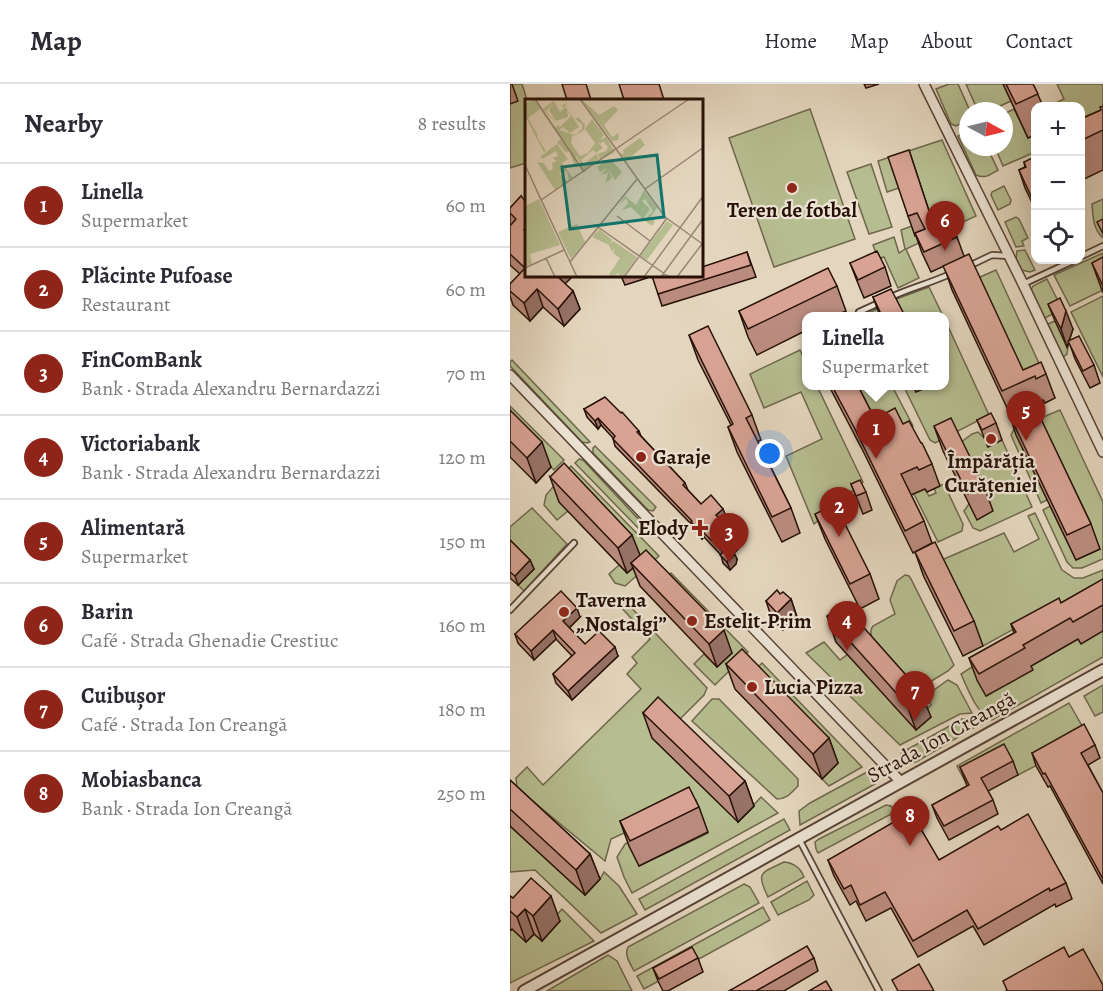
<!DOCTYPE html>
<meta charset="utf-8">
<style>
body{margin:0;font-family:Alegreya,serif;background:#f2f2f3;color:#2b2b33}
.controls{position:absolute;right:18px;top:18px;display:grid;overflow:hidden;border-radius:12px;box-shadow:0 6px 24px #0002}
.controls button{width:54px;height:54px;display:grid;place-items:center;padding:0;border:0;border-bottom:2px solid #e1e1e2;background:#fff;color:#2b2b33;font:30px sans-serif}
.compass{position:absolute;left:449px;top:18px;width:54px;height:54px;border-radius:50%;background:#fff;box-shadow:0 6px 24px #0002;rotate:97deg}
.you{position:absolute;left:260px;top:370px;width:21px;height:21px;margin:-15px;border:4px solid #fff;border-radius:50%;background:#1a73e8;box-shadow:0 0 0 9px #1a73e833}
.badge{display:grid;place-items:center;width:39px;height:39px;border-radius:50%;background:#8f2418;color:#fff;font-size:20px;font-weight:700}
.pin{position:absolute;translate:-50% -50px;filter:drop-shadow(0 2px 3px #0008)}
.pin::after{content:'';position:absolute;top:32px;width:21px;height:18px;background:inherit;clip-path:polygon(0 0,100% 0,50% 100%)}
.popup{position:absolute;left:292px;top:228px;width:147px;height:78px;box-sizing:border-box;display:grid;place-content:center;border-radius:12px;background:#fff;filter:drop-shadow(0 2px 4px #0005);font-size:20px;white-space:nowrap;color:#7c7c81}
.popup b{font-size:22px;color:#2b2b33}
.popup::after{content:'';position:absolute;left:50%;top:100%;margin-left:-12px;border:12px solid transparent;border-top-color:#fff}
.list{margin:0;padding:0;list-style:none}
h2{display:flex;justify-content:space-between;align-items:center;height:78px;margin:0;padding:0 24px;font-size:26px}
h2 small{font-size:20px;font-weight:400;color:#7c7c81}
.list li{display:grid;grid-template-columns:39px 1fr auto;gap:18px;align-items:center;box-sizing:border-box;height:84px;padding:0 24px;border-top:2px solid #e1e1e2}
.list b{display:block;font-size:22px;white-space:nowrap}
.list p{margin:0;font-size:20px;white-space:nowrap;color:#7c7c81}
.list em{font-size:20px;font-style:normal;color:#7c7c81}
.icon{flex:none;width:33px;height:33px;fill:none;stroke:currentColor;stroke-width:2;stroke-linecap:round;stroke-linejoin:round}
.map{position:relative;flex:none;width:593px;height:907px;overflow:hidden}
header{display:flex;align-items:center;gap:36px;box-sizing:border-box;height:84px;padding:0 30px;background:#fff;border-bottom:2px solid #e1e1e2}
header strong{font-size:28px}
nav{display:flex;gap:33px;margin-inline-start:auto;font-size:21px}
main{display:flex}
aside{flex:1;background:#fff}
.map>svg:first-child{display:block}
</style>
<header>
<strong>Map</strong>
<nav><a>Home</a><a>Map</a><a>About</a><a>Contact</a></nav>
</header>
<main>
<aside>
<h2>Nearby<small>8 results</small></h2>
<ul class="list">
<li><span class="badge">1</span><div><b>Linella</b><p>Supermarket</p></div><em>60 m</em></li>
<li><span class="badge">2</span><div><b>Plăcinte Pufoase</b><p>Restaurant</p></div><em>60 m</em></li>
<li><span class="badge">3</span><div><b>FinComBank</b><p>Bank · Strada Alexandru Bernardazzi</p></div><em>70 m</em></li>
<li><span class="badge">4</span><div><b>Victoriabank</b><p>Bank · Strada Alexandru Bernardazzi</p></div><em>120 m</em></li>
<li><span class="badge">5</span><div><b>Alimentară</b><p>Supermarket</p></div><em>150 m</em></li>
<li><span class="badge">6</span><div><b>Barin</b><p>Café · Strada Ghenadie Crestiuc</p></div><em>160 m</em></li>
<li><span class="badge">7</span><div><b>Cuibușor</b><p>Café · Strada Ion Creangă</p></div><em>180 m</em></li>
<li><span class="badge">8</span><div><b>Mobiasbanca</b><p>Bank · Strada Ion Creangă</p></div><em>250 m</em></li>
</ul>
</aside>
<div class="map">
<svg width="593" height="907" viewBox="0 0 593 907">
<rect width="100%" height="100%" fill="#e4d6be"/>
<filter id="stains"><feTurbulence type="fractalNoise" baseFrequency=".00333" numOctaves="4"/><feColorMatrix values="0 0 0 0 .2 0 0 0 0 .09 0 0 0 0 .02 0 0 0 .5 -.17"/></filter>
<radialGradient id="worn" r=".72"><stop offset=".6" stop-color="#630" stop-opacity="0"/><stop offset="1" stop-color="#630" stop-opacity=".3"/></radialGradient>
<g fill="#b6bd90" stroke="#6e674c" stroke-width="1.5">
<path d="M0 0H12L17 16 16 79 0 84Z"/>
<path d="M439 0H448L460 27H458V36L446 42 441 40 426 5Z"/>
<path d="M456 0H496L501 17 479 27H468Z"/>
<path d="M547 0H593V24L571 48 570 22H543L542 21 554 15Z"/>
<path d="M300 25 345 155 264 183 219 54Z"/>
<path d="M504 25 518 54 525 51V68L493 82 485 63H494V30Z"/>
<path d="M458 47V63H477L488 86C480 91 475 95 466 91L448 52Z"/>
<path d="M432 56 466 132 396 165 409 194 388 204 374 173 368 175 363 161 384 153 389 169 395 165 391 146 402 142 389 104 377 108 368 77Z"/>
<path d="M361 80 382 143 359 150 337 88Z"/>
<path d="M494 102 501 116 500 120 488 126 481 111 482 108Z"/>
<path d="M593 115V154C583 145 583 133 582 120Z"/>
<path d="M506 133 509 135 518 154 512 157 514 162 506 163 495 138Z"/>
<path d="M515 166 525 186 520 188 512 186 506 176 507 167Z"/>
<path d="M593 169V206L560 222 544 191Z"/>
<path d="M486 186 545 314 528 323 468 194Z"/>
<path d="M537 195 552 225 535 234 521 206 523 202Z"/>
<path d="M419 203 433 232H359L357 230 389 214Z"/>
<path d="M593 212V293L561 228Z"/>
<path d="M435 236 479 331 425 359 420 356 394 303 397 302H435Z"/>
<path d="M545 237 559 256 557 270 553 273 538 240Z"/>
<path d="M290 266 297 281V302H307L353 398 304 440 276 372 312 355 291 308 254 324 240 290Z"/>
<path d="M2 276 80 358 77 359 72 358 0 282V278Z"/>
<path d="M345 302H382L403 342 373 357Z"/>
<path d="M0 322 54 376 44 386 0 343Z"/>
<path d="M550 326 593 418V475L572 484H563L557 478 533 426 540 422 566 476 590 465 537 416 531 419 501 351 504 345Z"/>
<path d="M468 348 474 354 478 363 492 356 522 423 470 447 463 444 454 427 459 420 450 359 462 350Z"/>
<path d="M85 362 146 423 143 427 138 426 83 369V364Z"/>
<path d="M69 375 73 376 133 440 130 446 65 379Z"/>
<path d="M61 382 149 472 115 502 105 499 99 490 109 481 117 489 58 427 47 436 34 421 36 411Z"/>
<path d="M393 388 415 405 419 412 426 409 424 404 434 400 453 440 452 447 428 458Z"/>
<path d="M22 424 57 460 14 507 8 501 23 485 0 462V443Z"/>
<path d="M525 429 552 486 564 494H573L593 486V496L473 562 434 484 414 493 411 485 494 449 504 468 529 455 518 432Z"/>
<path d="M161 489 238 568 205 601 184 580 194 570 207 583 153 497Z"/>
<path d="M395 491 399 492 401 495 444 581 438 587 410 604 405 601 362 553C360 549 360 546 363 542L385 530 380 516 387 497Z"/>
<path d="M115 517 197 604 194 611 163 642 229 737 251 713 268 729 122 809 114 793 107 773 115 760 129 753V782L198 749 186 716 101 755 95 777 7 704 6 694 17 683 33 701 131 605 117 590 127 579 122 573 140 555 110 522Z"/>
<path d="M593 547V573L482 636C467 631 457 603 451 590L471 577 477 590 467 596 477 612 521 582 568 555 571 559Z"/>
<path d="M314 558 330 576 338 570 415 626 421 621 417 611 438 596 447 601 462 629 450 630 390 661 296 569Z"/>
<path d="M252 579 352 683 319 702 312 695 328 679 241 590Z"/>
<path d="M593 601V628L585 632 574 612Z"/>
<path d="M202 615H209L288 695V702C281 709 277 715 267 715L182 637Z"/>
<path d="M559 619 579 654 508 691 499 674 455 697 447 682Z"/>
<path d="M452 635H465L467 642 406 678H401L391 669Z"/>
<path d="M357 688 365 700 290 741 289 727 300 719Z"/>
<path d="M376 721 381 722 385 728 308 769 306 765 305 758 309 755Z"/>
<path d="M274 735 280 746 135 826 129 815Z"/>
<path d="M0 742 75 811 90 795 94 788 109 802 127 830 91 849 25 786 0 788Z"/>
<path d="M274 778C284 779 291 785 294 793L258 813C245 787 252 789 274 778Z"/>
<path d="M297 797 304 811 299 816 268 831 261 818Z"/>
<path d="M234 800 240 803 249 819 124 887C120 879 114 871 118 863Z"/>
<path d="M253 823 260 836 134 905 127 892Z"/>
<path d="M52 825 84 857 0 899V847L2 845 16 858 24 850 32 857 45 833Z"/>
<path d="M98 871 107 877 122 907H37Z"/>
</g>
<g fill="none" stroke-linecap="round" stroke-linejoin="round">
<defs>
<g id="service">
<path d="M570 173 593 162"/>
<path d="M459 182 482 171 499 172"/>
<path d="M513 200 565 176"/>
<path d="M381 213C400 204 421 199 440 190"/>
<path d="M349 228 371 218"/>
<path d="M0 526 64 459"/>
<path d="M289 755 369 907"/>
</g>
<g id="minor">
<path d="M414 0 513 200 593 368"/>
<path d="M0 291 391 698"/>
</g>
<path id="tertiary" d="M14 907 593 586"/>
</defs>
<use href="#service" stroke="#564235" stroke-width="8"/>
<use href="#minor" stroke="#564235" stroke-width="12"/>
<use href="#tertiary" stroke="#564235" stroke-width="14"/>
<use href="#service" stroke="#ede4d5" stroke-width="4.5"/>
<use href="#minor" stroke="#ede4d5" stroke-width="9"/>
<use href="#tertiary" stroke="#ede4d5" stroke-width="10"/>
</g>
<g fill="#ba8c7f" stroke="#271107" stroke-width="1.5">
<path d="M0 0H2L8 17 0 20Z"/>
<path d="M354 0H369L356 4Z"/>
<path d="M493 0H523L533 22H525V51L518 54Z"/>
<path d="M593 22V86L570 97V33L573 34 591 26Z"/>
<path d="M399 66 420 130 447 153 454 172 513 286 536 290 545 314 535 319 533 316 524 321 581 440 590 465 566 476 506 351 498 326 442 206 434 182 421 188 412 169 406 152H405L398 132Z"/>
<path d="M525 76V125L515 104 509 86 515 83 514 78Z"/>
<path d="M11 112 16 192 55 200 63 207 70 225 54 242 33 223 20 237 3 221 0 212V200L10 190 0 181V124Z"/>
<path d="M237 168 246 193 152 222 148 210 192 192Z"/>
<path d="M593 173V209L582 179Z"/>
<path d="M340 179 375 183 381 202 354 214 347 197Z"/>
<path d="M111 192H136L137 194 115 201Z"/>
<path d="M327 202 336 227 325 232H297V246L247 271 238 253 229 227Z"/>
<path d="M363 213 395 232H370Z"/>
<path d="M538 220 563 245 559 257 584 281 590 299 580 304 565 275 559 258 557 263 545 237Z"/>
<path d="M179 251 242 331 251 356 248 357 281 424 290 449 272 458 227 368 218 343 221 341 188 276Z"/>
<path d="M319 302H348L365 335 393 340 411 359 422 380 430 402 417 408 415 405 401 411 414 437 422 459 403 469 353 367Z"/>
<path d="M403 302H420L406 308Z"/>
<path d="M74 325 129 347 131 352 175 399 178 406 191 420 216 432 212 437 229 454 231 462 224 469 227 475 226 480 220 486 213 479 211 471 194 453 192 455 184 445 183 442 105 362 103 354 91 341 88 345 77 333Z"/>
<path d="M0 326 41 383 26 399 0 373Z"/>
<path d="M467 336 486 339 492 356 478 363Z"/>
<path d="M424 342 474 402 483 427 467 436 433 367Z"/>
<path d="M40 393 130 471 222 569 207 583 130 502 123 484 117 489 49 418Z"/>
<path d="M341 400 356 408 362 426 353 430Z"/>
<path d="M305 430 360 490 369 515 350 525 315 455Z"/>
<path d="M0 456 20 476 24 485 8 501 0 494Z"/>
<path d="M405 468 464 537 473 562 453 572 414 493Z"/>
<path d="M593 495V547L571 560 568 555 521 582 523 586 476 612 467 596 459 574 504 549 501 540 551 519Z"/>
<path d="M270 510 281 515 287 533 273 546 262 535 256 517Z"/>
<path d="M317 532 421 633 406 646 326 558Z"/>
<path d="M70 533 59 544 75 560 108 572 62 616 46 599 43 590 62 572 46 555 24 576 8 559 5 550Z"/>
<path d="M216 580 319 654 328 679 312 695 225 605Z"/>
<path d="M133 629 235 697 244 722 228 738 142 654Z"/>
<path d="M585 661 590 674 578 681 593 709V800L540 702 538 703 526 682 522 669Z"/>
<path d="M503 677 508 691 478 707 483 716 488 730 439 756 427 734 422 721 457 702 450 683Z"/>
<path d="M0 696 80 770 90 795 75 811 0 742Z"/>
<path d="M189 723 198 748 129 782 119 762 110 737Z"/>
<path d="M491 746 556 799 562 815 546 823 545 820 474 861 463 842 408 873 381 824 356 837 346 817 340 821 324 792 318 776H429Z"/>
<path d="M0 812 3 814 50 837 32 857 24 850 16 858 2 845 0 847Z"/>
<path d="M188 874 193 888 158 907H153L148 897 143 884Z"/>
<path d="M304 874 308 887 274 907H219Z"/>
</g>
<g fill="#977268" stroke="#271107" stroke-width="1.5">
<path d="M44 192H63L49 206Z"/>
<path d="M27 205 33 223 20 237 14 219Z"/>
<path d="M63 207 70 225 54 242 48 225Z"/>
<path d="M556 227 563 245 557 263 551 245Z"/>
<path d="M88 334 91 341 88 345 85 337Z"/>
<path d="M32 358 41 383 26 399 17 374Z"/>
<path d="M213 425 216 432 209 439 206 431Z"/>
<path d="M191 446 194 453 192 455 190 447Z"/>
<path d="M122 451 132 476 121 479 123 484 117 489 108 464Z"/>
<path d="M229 454 231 462 224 469 227 475 226 480 220 486 217 478 220 463Z"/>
<path d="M20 476 24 485 8 501 5 492Z"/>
<path d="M281 515 287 533 273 546 267 529Z"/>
<path d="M67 524 70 533 56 547 53 537Z"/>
<path d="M43 546 46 555 24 576 21 567Z"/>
<path d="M214 546 222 569 207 583 199 560Z"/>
<path d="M105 563 108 572 62 616 58 607Z"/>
<path d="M411 608 421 633 406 646 397 621Z"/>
<path d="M319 654 328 679 312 695 303 670Z"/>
<path d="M235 697 244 722 228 738 219 712Z"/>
<path d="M80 770 90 795 75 811 66 786Z"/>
<path d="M41 812 50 837 32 857 23 832Z"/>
<path d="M15 825 24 850 16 858 7 833Z"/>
</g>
<g fill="#d8a394" stroke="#271107" stroke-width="1.5">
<path d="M52 0H76L81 16H57Z"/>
<path d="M109 0H149L154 16H114Z"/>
<path d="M496 0H523L528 10 506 20Z"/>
<path d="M593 22V46L570 57V33L572 32 573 34 591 26 590 23Z"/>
<path d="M399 66 420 130 434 123 447 153 414 168 405 149 415 145 407 129 398 132 378 73Z"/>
<path d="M524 73 525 76V109L521 112 509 86 516 83 514 78Z"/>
<path d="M11 112 16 118V143L14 146 16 149V192H47L63 207 48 225 27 205 14 219 0 207V200L15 184 0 170V142L6 135 0 129V124Z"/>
<path d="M593 135V150L587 138Z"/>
<path d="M367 167 375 183 348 196 340 179Z"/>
<path d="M237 168 241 181 148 210 142 192H192V183Z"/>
<path d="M459 170 513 286 531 278 536 290 526 295 525 292 492 307 433 182Z"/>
<path d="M593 173V202L582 179Z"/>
<path d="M318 184 327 202 238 245 229 227Z"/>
<path d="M381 205 395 232H372L363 213Z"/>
<path d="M550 214 556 227 551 245 538 220Z"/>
<path d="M198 242 242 331 236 334 281 424 262 433 218 343 223 340 179 251Z"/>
<path d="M569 252 584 281 573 287 558 257Z"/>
<path d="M322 302H348L365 335 385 324 393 340 399 337 411 359H412L422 380 409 386 407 383 391 390 414 437 395 447 345 345Z"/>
<path d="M95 313 111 329 112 328 129 347 127 348 175 399 173 401 191 420 201 411 213 425 206 431 229 454 220 463 224 468 223 472 217 478 210 471 213 468 191 446 190 447 181 438 182 437 103 355 105 352 88 334 85 337 74 325Z"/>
<path d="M521 314 581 440 557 451 497 326Z"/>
<path d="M0 326 32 358 17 374 0 357Z"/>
<path d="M481 329 486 339 472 346 467 336Z"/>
<path d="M441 334 474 402 458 410 424 342Z"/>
<path d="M54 379 122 451 108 464 40 393Z"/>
<path d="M350 396 356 408 346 412 341 400Z"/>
<path d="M325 420 360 490 340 500 305 430Z"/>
<path d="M0 456 20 476 5 492 0 488Z"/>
<path d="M425 458 464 537 444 547 405 468Z"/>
<path d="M136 466 214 546 199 560 121 479Z"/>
<path d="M593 495V521L563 538 560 534 513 561 515 564 469 590 459 574 506 548 501 540 549 514 551 519Z"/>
<path d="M267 506 270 510 273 508 281 515 267 529 256 517Z"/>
<path d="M51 507 67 524 53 537 75 560 89 547 105 563 58 607 43 590 65 569 43 546 21 567 5 550Z"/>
<path d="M332 519 411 608 397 621 317 532Z"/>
<path d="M232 565 319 654 303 670 216 580Z"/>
<path d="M148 613 235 697 219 712 133 629Z"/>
<path d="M574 640 585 661 571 669 593 709V795L535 689 533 690 522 669Z"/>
<path d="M494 660 503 677 471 694 483 716 434 742 422 721 459 701 450 683Z"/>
<path d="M0 696 80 770 66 786 0 725Z"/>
<path d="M179 703 189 723 120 757 110 737Z"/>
<path d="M401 728 429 776 488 742 491 746 518 730 556 799 540 807 539 804 468 845 457 826 403 857 375 808 350 821 341 801 334 805 318 776Z"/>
<path d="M21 794 41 812 23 832 15 825 7 833 0 827V812L3 814Z"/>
<path d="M297 862 304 874 246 907H219Z"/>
<path d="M182 863 188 874 149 895 143 884Z"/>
<path d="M554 863 559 873 573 865 593 901V907H496L497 906 493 897Z"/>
<path d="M409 880 424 907H388L382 896Z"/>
<path d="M316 897 322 907H299Z"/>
</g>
<g fill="#8f2418" stroke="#ede4d5" stroke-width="2">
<circle cx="282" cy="104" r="6"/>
<circle cx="481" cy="355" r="6"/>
<circle cx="131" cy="373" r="6"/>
<path d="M187 435h6v6h6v6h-6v6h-6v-6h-6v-6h6z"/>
<circle cx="54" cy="528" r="6"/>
<circle cx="182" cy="537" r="6"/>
<circle cx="242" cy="603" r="6"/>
</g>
<g text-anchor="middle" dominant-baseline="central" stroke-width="4.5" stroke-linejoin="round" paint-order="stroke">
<g font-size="21" font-weight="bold" fill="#271107" stroke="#ede4d5" text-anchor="start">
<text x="282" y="126" text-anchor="middle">Teren de fotbal</text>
<text x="143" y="373">Garaje</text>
<text x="481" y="377" text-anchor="middle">Împărăția<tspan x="481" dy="24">Curățeniei</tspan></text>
<text x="178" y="444" text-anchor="end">Elody</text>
<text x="66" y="516">Taverna<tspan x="66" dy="24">„Nostalgi”</tspan></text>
<text x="194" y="537">Estelit-Prim</text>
<text x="254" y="603">Lucia Pizza</text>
</g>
<g font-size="21" fill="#271107" stroke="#ede4d5">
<text transform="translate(431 653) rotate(-29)">Strada Ion Creangă</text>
</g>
</g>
<g transform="translate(15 15)">
<rect width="178" height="178" fill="#e4d6be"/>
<path d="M9 0 30 29 33 26 18 10 29 2 35 13 40 8H37L35 4 37 7 43 3 40 7 54 28 45 34 38 28 34 31 50 36 57 30V25L50 20 53 18 60 26 59 31 49 37 47 36 46 44 55 57 63 54 70 44 60 30 67 20 79 36 75 41 81 38 90 53 76 61 72 55 81 52 83 48 78 42 76 45 72 42 78 49 71 54 68 51 56 61 59 65 71 55 74 60 59 73 51 56 53 65 50 67 44 52 41 54 32 43 36 40 15 10 3 19 12 35 13 40 21 52 19 53 0 17V5ZM28 4 24 11 31 22 43 18 42 11 46 17 35 28 21 12ZM56 0 74 16 89 7 93 11 79 26 87 38 94 34 93 41 87 42ZM115 39 120 46 101 62 95 54 99 55 98 51ZM32 45 43 60 37 64 48 79 44 82 42 72 34 74 43 83 30 91 12 63 19 64 24 72 28 70 27 64 32 62 27 59 33 57 31 52 17 60 15 58ZM85 60 97 73 90 81 83 70 87 79 80 84 83 74 75 76 83 69 75 73 72 68ZM119 91 132 109 126 117 130 123 127 127 119 121 128 112 120 100 117 102 125 110 118 120 106 108 97 111 103 104 101 99 94 107 100 97 111 106ZM14 100 35 146 5 155 7 165 0 168V107ZM142 122 148 126 122 161 115 157ZM52 125 60 143 46 160 33 133ZM74 130 87 141 85 145 88 142 112 158 98 178H93L94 174 88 178 84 175 95 159 88 154 90 149 87 153 84 146 67 138Z" fill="#b6bd90" fill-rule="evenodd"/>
<path fill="none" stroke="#988775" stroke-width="1.5" d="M10 0 59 73M55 0 140 118 179 146M0 66 52 178M120 90 179 48M16 101 164 0M92 117 125 142M73 128 144 178M21 159 30 178M45 163 112 80M0 169 39 151M99 178 142 119M119 178 179 96M136 178 179 119M152 178 177 145"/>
<path fill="#0f766e" fill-opacity="0.15" stroke="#0f766e" stroke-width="3" d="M132 56 139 118 45 130 37 68Z"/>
<rect width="178" height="178" fill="none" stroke="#271107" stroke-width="3"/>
</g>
<rect width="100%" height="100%" filter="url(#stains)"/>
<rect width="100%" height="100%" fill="url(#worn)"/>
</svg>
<div class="controls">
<button>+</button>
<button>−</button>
<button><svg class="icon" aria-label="locate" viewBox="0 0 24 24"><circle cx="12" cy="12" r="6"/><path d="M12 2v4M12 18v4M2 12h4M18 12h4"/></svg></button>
</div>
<svg class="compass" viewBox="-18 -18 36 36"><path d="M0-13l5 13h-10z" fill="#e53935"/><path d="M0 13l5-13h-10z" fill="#7c7c81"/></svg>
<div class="you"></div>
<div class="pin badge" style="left:366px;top:375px">1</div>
<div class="popup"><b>Linella</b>Supermarket</div>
<div class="pin badge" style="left:329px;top:453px">2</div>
<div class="pin badge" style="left:219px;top:479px">3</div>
<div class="pin badge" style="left:337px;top:567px">4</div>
<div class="pin badge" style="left:516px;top:357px">5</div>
<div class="pin badge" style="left:435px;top:167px">6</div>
<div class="pin badge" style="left:405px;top:637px">7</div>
<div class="pin badge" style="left:400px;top:762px">8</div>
</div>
</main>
